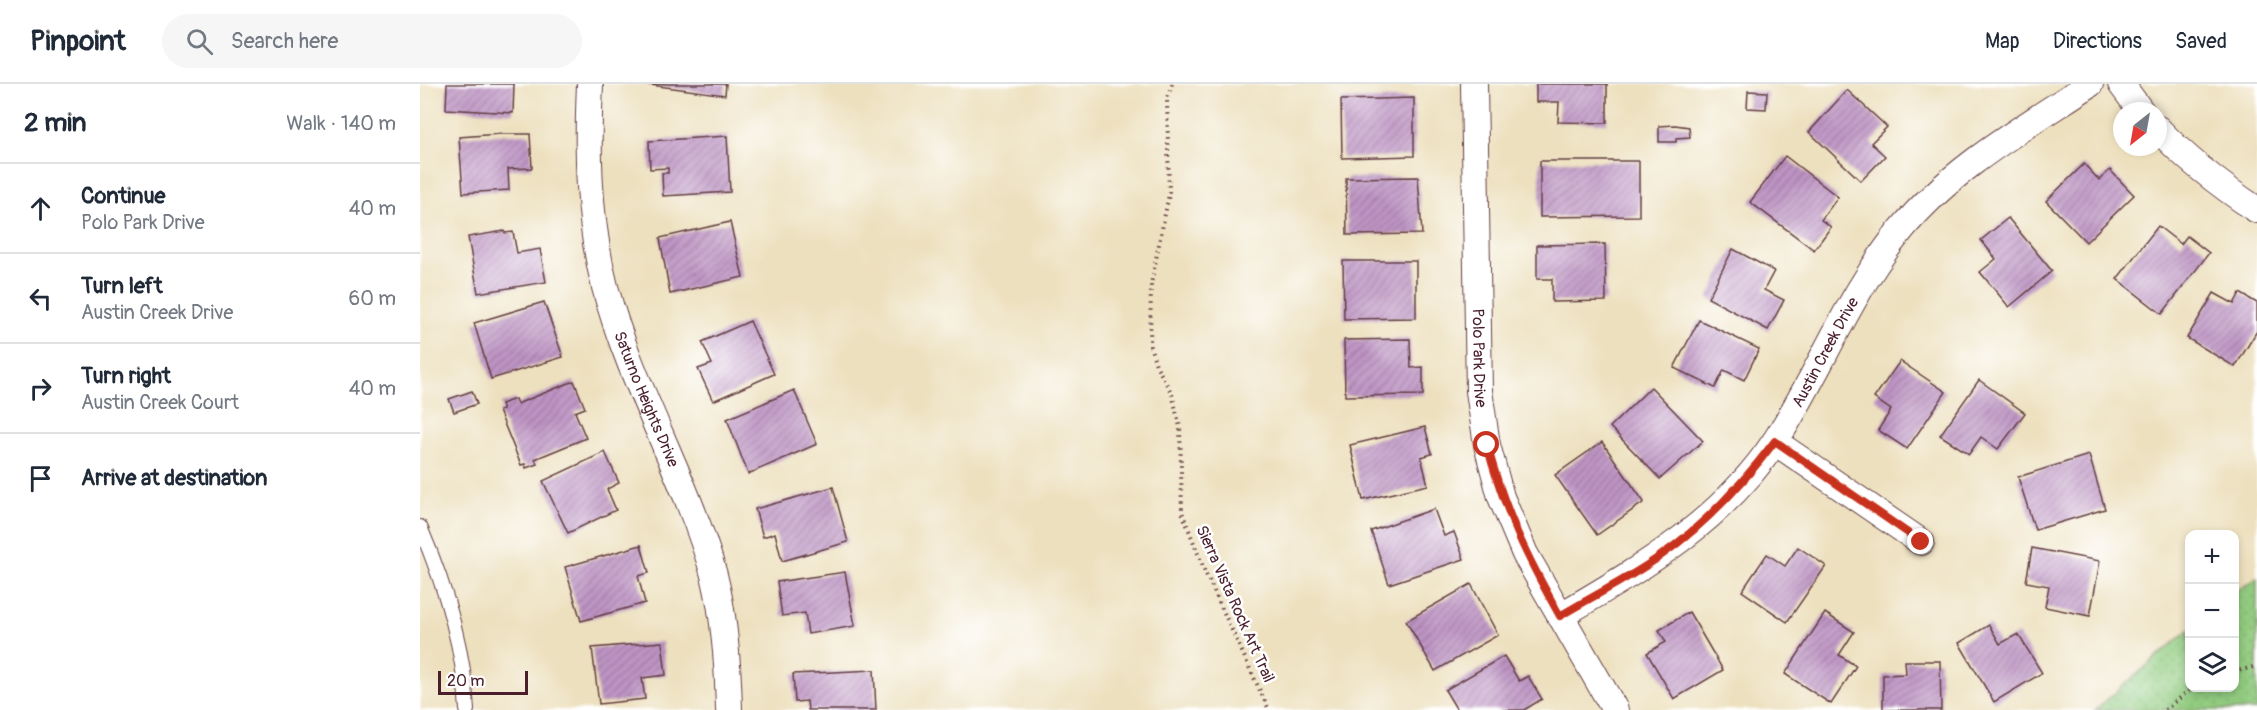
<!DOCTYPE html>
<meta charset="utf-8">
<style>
body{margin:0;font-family:Pangolin,sans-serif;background:#f6f6f7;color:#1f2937}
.controls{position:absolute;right:18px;bottom:18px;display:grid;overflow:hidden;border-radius:12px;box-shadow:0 3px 9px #0003}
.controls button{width:54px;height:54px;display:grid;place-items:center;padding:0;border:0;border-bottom:2px solid #e0e1e3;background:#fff;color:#1f2937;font:30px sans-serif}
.compass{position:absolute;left:1693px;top:18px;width:54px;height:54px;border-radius:50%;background:#fff;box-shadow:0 3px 9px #0003;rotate:211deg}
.scale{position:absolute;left:18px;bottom:15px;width:90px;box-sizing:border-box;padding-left:6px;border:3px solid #4a1f2b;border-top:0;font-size:16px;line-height:21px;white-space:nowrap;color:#4a1f2b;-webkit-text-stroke:4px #fff;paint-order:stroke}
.stop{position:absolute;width:18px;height:18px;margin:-14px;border:4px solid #c8321e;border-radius:50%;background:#fff}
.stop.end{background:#c8321e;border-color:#fff;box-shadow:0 2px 6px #0008}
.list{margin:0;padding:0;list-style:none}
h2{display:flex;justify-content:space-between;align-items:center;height:78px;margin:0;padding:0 24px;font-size:26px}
h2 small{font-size:20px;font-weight:400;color:#747a83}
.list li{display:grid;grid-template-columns:39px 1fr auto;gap:18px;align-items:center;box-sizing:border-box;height:90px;padding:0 24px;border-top:2px solid #e0e1e3}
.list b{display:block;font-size:22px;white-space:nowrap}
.list p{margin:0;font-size:20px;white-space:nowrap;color:#747a83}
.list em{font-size:20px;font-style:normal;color:#747a83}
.icon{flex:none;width:33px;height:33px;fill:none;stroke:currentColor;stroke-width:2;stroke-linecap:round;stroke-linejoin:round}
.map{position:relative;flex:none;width:1837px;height:626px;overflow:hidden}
header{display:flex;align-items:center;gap:36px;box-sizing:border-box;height:84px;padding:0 30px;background:#fff;border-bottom:2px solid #e0e1e3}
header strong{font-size:28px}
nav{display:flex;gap:33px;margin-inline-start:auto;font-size:21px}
.search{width:420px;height:54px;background:#f6f6f7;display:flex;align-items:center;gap:15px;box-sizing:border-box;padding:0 21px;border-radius:33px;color:#747a83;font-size:22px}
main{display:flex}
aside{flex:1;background:#fff}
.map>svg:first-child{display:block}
</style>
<header>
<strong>Pinpoint</strong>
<div class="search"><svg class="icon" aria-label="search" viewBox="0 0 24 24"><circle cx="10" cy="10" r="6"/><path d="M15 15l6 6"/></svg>Search here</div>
<nav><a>Map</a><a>Directions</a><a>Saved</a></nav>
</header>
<main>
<aside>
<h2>2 min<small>Walk · 140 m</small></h2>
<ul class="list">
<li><svg class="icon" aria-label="ahead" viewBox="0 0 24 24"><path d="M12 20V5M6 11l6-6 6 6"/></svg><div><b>Continue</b><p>Polo Park Drive</p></div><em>40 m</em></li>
<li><svg class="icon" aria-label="left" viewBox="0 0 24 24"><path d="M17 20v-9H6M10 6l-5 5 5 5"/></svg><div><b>Turn left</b><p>Austin Creek Drive</p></div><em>60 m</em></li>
<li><svg class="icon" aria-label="right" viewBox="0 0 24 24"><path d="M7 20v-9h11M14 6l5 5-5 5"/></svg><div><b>Turn right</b><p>Austin Creek Court</p></div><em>40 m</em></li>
<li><svg class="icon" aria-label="arrive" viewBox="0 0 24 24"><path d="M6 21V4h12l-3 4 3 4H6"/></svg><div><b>Arrive at destination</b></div></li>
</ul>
</aside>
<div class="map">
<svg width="1837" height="626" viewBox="0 0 1837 626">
<defs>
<pattern id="park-dots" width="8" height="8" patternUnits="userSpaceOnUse" patternTransform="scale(1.5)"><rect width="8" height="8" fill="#92cc80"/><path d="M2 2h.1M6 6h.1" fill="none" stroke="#7faf6f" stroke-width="1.8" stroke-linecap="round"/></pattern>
<pattern id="building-hatch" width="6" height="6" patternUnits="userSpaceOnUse" patternTransform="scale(1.5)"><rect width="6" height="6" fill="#be94c4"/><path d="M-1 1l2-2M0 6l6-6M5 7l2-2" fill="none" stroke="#9c789f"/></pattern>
</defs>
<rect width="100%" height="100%" fill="#fff"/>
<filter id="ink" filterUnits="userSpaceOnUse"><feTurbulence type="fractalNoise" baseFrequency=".0167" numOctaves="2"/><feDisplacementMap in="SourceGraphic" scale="12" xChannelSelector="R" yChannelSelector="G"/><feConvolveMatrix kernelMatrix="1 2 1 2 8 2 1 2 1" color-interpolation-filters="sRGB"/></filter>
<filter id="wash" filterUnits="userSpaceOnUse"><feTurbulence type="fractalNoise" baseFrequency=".008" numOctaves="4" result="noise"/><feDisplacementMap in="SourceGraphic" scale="24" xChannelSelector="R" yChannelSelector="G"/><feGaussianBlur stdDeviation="1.35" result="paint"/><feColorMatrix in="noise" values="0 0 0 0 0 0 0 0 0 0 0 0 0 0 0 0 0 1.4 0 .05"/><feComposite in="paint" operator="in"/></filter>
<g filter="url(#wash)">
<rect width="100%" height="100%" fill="#ede0be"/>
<path fill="url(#park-dots)" stroke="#6e7656" stroke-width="1.5" d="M1837 494V626H1675L1769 546 1770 604H1814L1815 508Z"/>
<g id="blocks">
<g fill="url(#building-hatch)">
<path d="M27 0H94L93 29 26 25Z"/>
<path d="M223 0H306L305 11Z"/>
<path d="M1116 0H1187V39L1138 38 1139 18H1116Z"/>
<path d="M1427 6 1467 43 1451 59 1465 72 1441 97 1389 48Z"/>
<path d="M1328 7 1347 8 1346 25 1327 24Z"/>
<path d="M994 14V72L922 74 921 16Z"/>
<path d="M1255 41 1269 43 1270 53 1256 54V58H1239V42Z"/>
<path d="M80 50H110L112 84 88 85 89 106 43 109 39 53Z"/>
<path d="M307 52 310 108 243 112 242 89H248V84L230 85 229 57Z"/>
<path d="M1365 72 1418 113 1401 136 1411 143 1394 166 1330 118Z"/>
<path d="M1120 77H1219V132L1120 133Z"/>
<path d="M1664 80 1679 96 1690 86 1714 111 1666 158 1626 117Z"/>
<path d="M998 93 1002 150 927 151 926 94Z"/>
<path d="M1588 134 1632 187 1589 223 1560 188 1576 175 1561 156Z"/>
<path d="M310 138 323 193 250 210 240 154Z"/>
<path d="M1738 142 1761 160 1767 152 1789 169 1742 230 1697 195Z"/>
<path d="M84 147 85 149 93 148 97 169 120 165 126 198 58 209 48 153Z"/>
<path d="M1185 160 1186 217 1132 218V195H1117V161Z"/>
<path d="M1313 165 1354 187 1344 206 1364 216 1348 246 1288 214Z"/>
<path d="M923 177H996V234L924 235Z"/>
<path d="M1794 209 1814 220 1820 209 1837 219V247L1815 283 1767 254Z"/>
<path d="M124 218 143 273 71 295 54 239Z"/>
<path d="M1279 236 1339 265 1324 296 1304 286 1295 304 1254 284Z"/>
<path d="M330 237 354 290 293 317 278 285 292 280 282 258Z"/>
<path d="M990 255 991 284 1003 283V311L925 312 924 256Z"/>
<path d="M1480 277 1526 308 1487 365 1458 346 1471 326 1454 314Z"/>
<path d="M1559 296 1605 329 1578 365 1561 353 1549 370 1520 351Z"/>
<path d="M154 297 165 324 155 328 166 354 115 375 117 380 106 384 105 380 101 381 79 327 83 326 81 320 95 315 97 320Z"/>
<path d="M1231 303 1283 357 1240 395 1190 343Z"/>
<path d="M374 306 397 360 328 390 307 335Z"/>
<path d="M52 307 57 320 34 328 29 315Z"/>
<path d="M1005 343 1012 370 1001 373 1008 401 943 416 930 361Z"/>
<path d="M1182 358 1224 418 1177 451 1135 391Z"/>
<path d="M185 368 199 399 187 405 196 426 148 449 123 397Z"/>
<path d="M1669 371 1685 425 1615 446 1598 393Z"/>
<path d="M413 403 428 458 362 477 355 449 343 453 335 425Z"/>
<path d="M1014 425 1024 452 1034 448 1044 475 969 500 951 447Z"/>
<path d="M221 461 229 489 218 492 225 519 161 537 145 483Z"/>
<path d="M1378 463 1406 482 1367 538 1322 507 1347 470 1365 482Z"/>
<path d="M1612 464 1680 477 1670 532 1625 523 1629 502 1606 498Z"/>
<path d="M425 488 435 542 388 550 385 529 362 532 357 498Z"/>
<path d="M1051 500 1078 551 1015 587 986 537Z"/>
<path d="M1269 528 1303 586 1254 615 1227 569 1246 558 1239 546Z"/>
<path d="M1405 529 1434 548 1419 571 1436 582 1411 620 1365 590Z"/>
<path d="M1569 541 1580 560 1598 550 1622 589 1574 618 1539 559Z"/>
<path d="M242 558 246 591 222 594 225 615 179 620 172 564Z"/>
<path d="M1084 572 1099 597 1108 592 1122 615 1104 626H1037L1025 606Z"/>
<path d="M1485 577H1520L1521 626H1463V591L1486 590Z"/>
<path d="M454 586 456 626H388L387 617 375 618 373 590Z"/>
</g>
</g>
</g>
<g filter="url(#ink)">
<use href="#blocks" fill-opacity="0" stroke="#623c41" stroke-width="1.5"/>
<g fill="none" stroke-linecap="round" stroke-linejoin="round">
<defs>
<path id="service" d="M0 443C24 499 44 564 47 626"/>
<g id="minor">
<path id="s1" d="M170 0C167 68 168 136 185 203 211 302 266 392 294 491 305 534 308 582 309 626"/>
<path id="s2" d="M1054 0 1059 307 1067 361 1081 413 1105 470 1195 626"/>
<path d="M1701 0 1721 27"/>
<path d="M1738 45C1768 77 1801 102 1837 126"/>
<path d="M1355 358 1501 458"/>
<path id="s3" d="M1140 532C1223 483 1302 438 1356 356 1400 288 1429 209 1481 146 1532 84 1603 44 1670 0"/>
</g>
</defs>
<use href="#service" stroke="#623c41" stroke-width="16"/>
<use href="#minor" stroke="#623c41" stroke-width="28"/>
<g stroke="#623c41" stroke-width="4" stroke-dasharray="1.5 4.5" stroke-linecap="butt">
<path d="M752 0 747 14 749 110 731 200 730 262 736 281 752 310 760 343 762 428 785 488 849 626"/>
<path d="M1814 588 1837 582"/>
<path d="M1745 626 1772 604"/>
</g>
<use href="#service" stroke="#fff" stroke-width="14"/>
<use href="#minor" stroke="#fff" stroke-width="26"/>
</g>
</g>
<g fill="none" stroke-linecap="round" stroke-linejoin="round" filter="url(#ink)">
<path stroke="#c8321e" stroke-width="8" d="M1067 361C1085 428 1106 472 1140 532 1173 512 1208 495 1239 473 1285 441 1321 402 1355 357L1501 458"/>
</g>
<g text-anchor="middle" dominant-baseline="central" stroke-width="5" stroke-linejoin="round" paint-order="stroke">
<g font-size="16" fill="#4a1f2b" stroke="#fff">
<text stroke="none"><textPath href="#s3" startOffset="382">Austin Creek Drive</textPath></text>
<text stroke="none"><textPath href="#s2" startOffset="274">Polo Park Drive</textPath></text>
<text stroke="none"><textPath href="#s1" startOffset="324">Saturno Heights Drive</textPath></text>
<text transform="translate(815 520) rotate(66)">Sierra Vista Rock Art Trail</text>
</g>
</g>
</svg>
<div class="controls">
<button>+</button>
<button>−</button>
<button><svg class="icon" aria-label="layers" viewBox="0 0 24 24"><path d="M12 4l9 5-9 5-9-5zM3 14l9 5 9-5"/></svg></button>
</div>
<svg class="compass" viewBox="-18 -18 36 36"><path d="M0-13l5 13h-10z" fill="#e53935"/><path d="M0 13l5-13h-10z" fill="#747a83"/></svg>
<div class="scale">20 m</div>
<div class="stop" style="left:1067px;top:361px"></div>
<div class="stop end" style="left:1501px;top:458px"></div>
</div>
</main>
